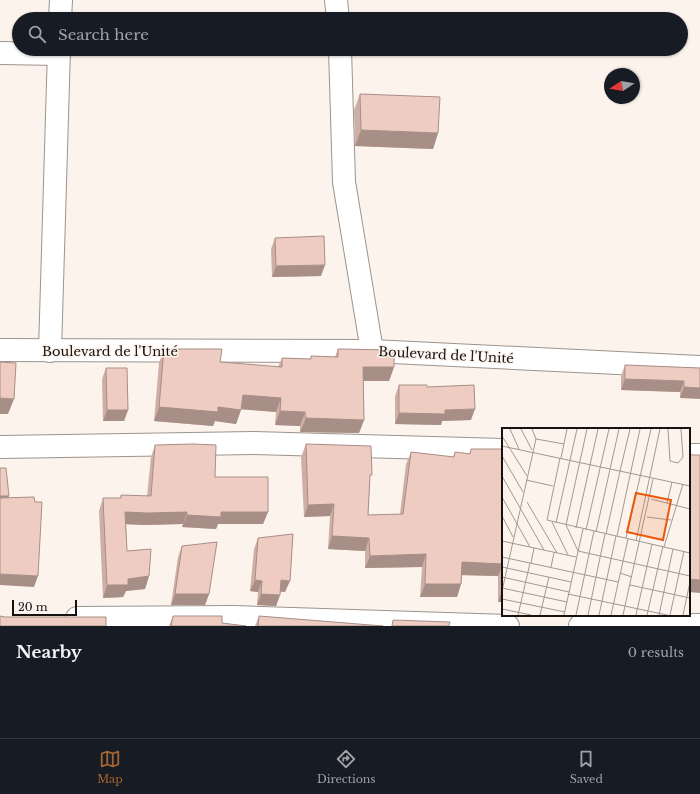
<!DOCTYPE html>
<meta charset="utf-8">
<style>
body{margin:0;font-family:"Libre Baskerville",serif;background:#242831;color:#f1f3f6}
.compass{position:absolute;left:604px;top:68px;width:36px;height:36px;border-radius:50%;background:#171b24;box-shadow:0 1px 3px #0004;rotate:258deg}
.scale{position:absolute;left:12px;bottom:10px;width:65px;box-sizing:border-box;padding-left:4px;border:2px solid #151210;border-top:0;font-size:11px;line-height:14px;white-space:nowrap;color:#151210;-webkit-text-stroke:3px #fcf3ec;paint-order:stroke}
.list{margin:0;padding:0;list-style:none}
h2{display:flex;justify-content:space-between;align-items:center;height:52px;margin:0;padding:0 16px;font-size:17px}
h2 small{font-size:13px;font-weight:400;color:#9ea1a6}
.icon{flex:none;width:22px;height:22px;fill:none;stroke:currentColor;stroke-width:2;stroke-linecap:round;stroke-linejoin:round}
.map{position:relative;flex:none;width:700px;height:626px;overflow:hidden}
.search{position:absolute;background:#171b24;box-shadow:0 1px 3px #0004;left:12px;right:12px;top:12px;height:44px;display:flex;align-items:center;gap:10px;box-sizing:border-box;padding:0 14px;border-radius:22px;color:#9ea1a6;font-size:15px}
.sheet{height:112px;background:#171b24}
nav{display:flex;justify-content:space-around;align-items:center;box-sizing:border-box;height:56px;border-top:1px solid #363941;background:#171b24;font-size:11px;color:#9ea1a6}
nav a{display:grid;justify-items:center;gap:2px}
nav .on{color:#a66430}
.map>svg:first-child{display:block}
</style>
<div class="map">
<svg width="700" height="626" viewBox="0 0 700 626">
<rect width="100%" height="100%" fill="#fcf3ec"/>
<g fill="none" stroke-linecap="round" stroke-linejoin="round">
<defs>
<g id="street">
<path d="M336 0 338 19"/>
<path d="M60 19 61 0"/>
<path d="M340 49 344 182 372 351"/>
<path d="M0 53 59 54"/>
<path d="M50 351 59 49"/>
<path d="M0 447 254 443 503 450"/>
<path d="M689 455H700"/>
<path d="M77 618 234 617 508 626"/>
<path d="M580 626 700 625"/>
</g>
<path id="secondary" d="M0 350 372 351 700 367"/>
</defs>
<use href="#street" stroke="#9c948d" stroke-width="24"/>
<use href="#secondary" stroke="#9c948d" stroke-width="24"/>
<use href="#street" stroke="#fff" stroke-width="22"/>
<use href="#secondary" stroke="#fff" stroke-width="22"/>
</g>
<g fill="#ceafa6">
<path d="M360 94 438 133 433 149 355 146 354 110Z"/>
<path d="M275 238 321 276 272 277 271 249Z"/>
<path d="M164 349 220 362 278 367 282 358 310 359 311 356 335 357 338 349 394 367 389 381H363L364 420 359 433 300 432V426L275 425 276 412 241 409 236 424 215 421 213 426 154 421 159 363Z"/>
<path d="M625 365 700 368 680 398V392L621 390V376Z"/>
<path d="M106 368 128 410 124 421H103L102 379Z"/>
<path d="M399 385 427 387 471 420 442 421 441 425 395 424V396Z"/>
<path d="M306 444 370 481 368 515 400 514 406 464 411 452 453 457 455 452 469 454 471 449H503V602H498V576L462 575 461 584 457 597H420L422 567 365 568V551L328 549 330 516 304 517 301 457Z"/>
<path d="M155 445 215 477 268 512 263 524H218L216 529 182 527 183 524 144 525 126 524 127 551 149 576 145 589 126 591 123 597 103 598 99 511 103 498H120L121 495 147 496 151 457Z"/>
<path d="M258 538 285 592H280V595L276 606 257 605 258 592 250 591 254 549Z"/>
<path d="M182 546 209 594 205 605H171L178 557Z"/>
<path d="M173 616 222 623 246 626H169Z"/>
<path d="M259 616 383 626H255Z"/>
</g>
<g fill="#a78f87">
<path d="M361 130 438 133 433 149 355 146Z"/>
<path d="M325 265 321 276 272 277 276 266Z"/>
<path d="M363 367H394L389 381H358Z"/>
<path d="M625 379 684 381 680 392 621 390Z"/>
<path d="M684 387 700 388V399L680 398Z"/>
<path d="M243 395 281 398 276 412 238 409Z"/>
<path d="M0 398 14 399 8 414H0Z"/>
<path d="M159 407H218L241 410 236 424 215 421 213 426 154 421Z"/>
<path d="M475 409 471 420 442 421 441 425 395 424 399 413 445 410Z"/>
<path d="M107 410H128L124 421H103Z"/>
<path d="M280 411 305 412 300 426 275 425Z"/>
<path d="M306 418 364 420 359 433 300 432Z"/>
<path d="M0 496H9L7 501 0 502Z"/>
<path d="M334 504 330 516 304 517 308 505Z"/>
<path d="M125 512H187L183 524 144 525 121 524Z"/>
<path d="M221 512H268L263 524H218L216 529 182 527 187 515Z"/>
<path d="M332 536 369 538 365 551 328 549Z"/>
<path d="M426 554 422 567 365 568 370 556Z"/>
<path d="M462 562 503 564 498 576 457 575Z"/>
<path d="M0 574 38 576 34 587 0 585Z"/>
<path d="M149 576 145 589 126 591 123 597 103 598 107 585 128 579Z"/>
<path d="M689 579 700 580V593L689 592Z"/>
<path d="M255 580 262 581 258 592 250 591Z"/>
<path d="M281 580 290 581 285 592 277 591Z"/>
<path d="M425 584H461L457 597H420Z"/>
<path d="M502 590H503V602H498Z"/>
<path d="M175 594H209L205 605H171Z"/>
<path d="M261 594 280 595 276 606 257 605Z"/>
</g>
<g fill="#efccc1" stroke="#a78f87">
<path d="M360 94 440 97 438 133 361 130Z"/>
<path d="M324 236 325 265 276 266 275 238Z"/>
<path d="M164 349H222L220 362 282 367V358L311 359V356L338 357V349L394 350V367H363L364 420 306 418 305 412 280 411 281 398 243 395 241 410 218 407V412L159 407Z"/>
<path d="M0 362 16 363 14 399 0 398Z"/>
<path d="M625 365 700 368V388L684 387V381L625 379Z"/>
<path d="M106 368H127L128 410H107Z"/>
<path d="M399 385H427V387L474 385 475 409 445 410V414L399 413Z"/>
<path d="M193 444 216 445 215 477H268V512H221V517L187 515V512L148 513 125 512 127 551 151 549 149 576 128 579V585H107L103 498H121V495L151 496 155 445Z"/>
<path d="M306 444 371 446 372 475H370L368 515 403 514 411 452 454 457 455 452 470 454 471 449H503V564L462 562 461 584H425L426 554 370 556 369 538 332 536 334 504 308 505Z"/>
<path d="M689 454 693 455H700V580L689 579Z"/>
<path d="M0 468H6L9 496H0Z"/>
<path d="M34 497 35 502H42L38 576 0 574V498Z"/>
<path d="M293 534 290 581 281 580 280 595 261 594 262 581 255 580 258 538Z"/>
<path d="M217 542 209 594H175L182 546Z"/>
<path d="M503 565V590H502Z"/>
<path d="M0 616 5 617H106V626H0Z"/>
<path d="M173 616H222V623L246 626H171Z"/>
<path d="M259 616 383 626H258Z"/>
<path d="M393 620 450 622 449 626H392Z"/>
</g>
<g text-anchor="middle" dominant-baseline="central" stroke-width="3" stroke-linejoin="round" paint-order="stroke">
<g font-size="13" fill="#151210" stroke="#fcf3ec">
<text x="110" y="351">Boulevard de l'Unité</text>
<text transform="translate(446 355) rotate(3)">Boulevard de l'Unité</text>
</g>
</g>
<g transform="translate(502 428)">
<rect width="188" height="188" fill="#fcf3ec"/>
<path fill="none" stroke="#a09994" stroke-width="1" d="M8 1 17 21M19 1 30 22M85 1 64 97 76 123 188 148M166 1 168 33 176 35 181 29M179 1 181 29M0 8 25 48M34 11 62 16M0 18 188 58M0 28 21 64M58 30 45 92 188 125M59 30 65 1M118 43 128 1M0 48 42 122M24 52 51 58M0 69 28 119M149 71 188 81M25 74 55 125M165 75 170 54M0 88 11 109M145 89 169 92M50 94 66 127M54 95 75 1M74 100 96 1M84 102 107 1M94 104 117 1M104 106 118 43M115 108 138 1M124 110 149 1M0 113 74 129M134 113 158 1M162 119 181 56M0 129 116 154M29 135 32 120M0 139 69 154M49 139 52 125M118 145 130 149M0 149 67 164M128 157 188 170M0 160 65 174M0 163 34 11 30 1M66 166 165 187M0 171 63 184M0 181 29 187M16 187 28 135M38 187 47 149M62 187 81 101M74 187 92 103M86 187 103 106M97 187 114 108M109 187 126 111M121 187 151 51M134 187 150 116M145 187 161 118M157 187 171 121M168 187 182 123M181 187 188 154"/>
<path fill="#e8590c" fill-opacity="0.15" stroke="#e8590c" stroke-width="2" d="M134 65 169 72 161 112 125 104Z"/>
<rect width="188" height="188" fill="none" stroke="#151210" stroke-width="2"/>
</g>
</svg>
<svg class="compass" viewBox="-18 -18 36 36"><path d="M0-13l5 13h-10z" fill="#e53935"/><path d="M0 13l5-13h-10z" fill="#9ea1a6"/></svg>
<div class="scale">20 m</div>
<div class="search"><svg class="icon" aria-label="search" viewBox="0 0 24 24"><circle cx="10" cy="10" r="6"/><path d="M15 15l6 6"/></svg>Search here</div>
</div>
<section class="sheet">
<h2>Nearby<small>0 results</small></h2>
<ul class="list">
</ul>
</section>
<nav>
<a class="on"><svg class="icon" aria-label="map" viewBox="0 0 24 24"><path d="M3 6l6-2 6 2 6-2v14l-6 2-6-2-6 2zM9 4v14M15 6v14"/></svg>Map</a>
<a><svg class="icon" aria-label="directions" viewBox="0 0 24 24"><path d="M12 3l9 9-9 9-9-9zM9 14v-3h6M13 9l2 2-2 2"/></svg>Directions</a>
<a><svg class="icon" aria-label="saved" viewBox="0 0 24 24"><path d="M7 4h10v16l-5-4-5 4z"/></svg>Saved</a>
</nav>
